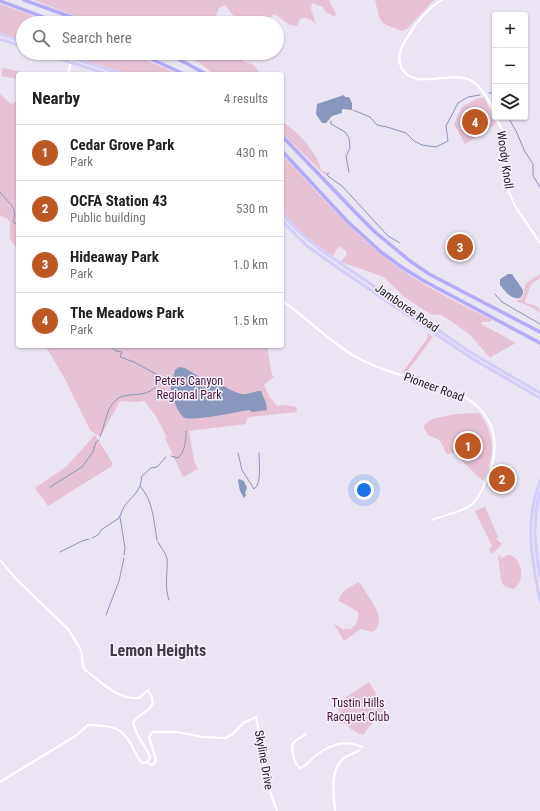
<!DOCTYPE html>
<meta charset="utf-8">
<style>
body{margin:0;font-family:"Roboto Condensed",sans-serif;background:#f2f2f2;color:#222}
.controls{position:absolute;right:12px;top:12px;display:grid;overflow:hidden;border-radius:4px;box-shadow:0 1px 3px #0004}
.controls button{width:36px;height:36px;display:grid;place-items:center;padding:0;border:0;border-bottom:1px solid #e0e0e0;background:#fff;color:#222;font:20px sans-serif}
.you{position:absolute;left:364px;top:490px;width:14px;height:14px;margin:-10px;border:3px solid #fff;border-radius:50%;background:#1a73e8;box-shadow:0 0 0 6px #1a73e833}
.badge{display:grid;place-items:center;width:26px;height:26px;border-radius:50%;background:#bd5825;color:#fff;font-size:13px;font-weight:700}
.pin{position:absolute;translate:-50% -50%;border:2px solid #fff;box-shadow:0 1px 4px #0006}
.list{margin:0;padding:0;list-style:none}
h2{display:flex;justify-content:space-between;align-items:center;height:52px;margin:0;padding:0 16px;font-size:17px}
h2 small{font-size:13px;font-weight:400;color:#767676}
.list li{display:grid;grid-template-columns:26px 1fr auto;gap:12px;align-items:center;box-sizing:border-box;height:56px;padding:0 16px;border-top:1px solid #e0e0e0}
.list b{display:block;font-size:15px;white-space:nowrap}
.list p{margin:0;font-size:13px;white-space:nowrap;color:#767676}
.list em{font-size:13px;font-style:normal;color:#767676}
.icon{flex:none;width:22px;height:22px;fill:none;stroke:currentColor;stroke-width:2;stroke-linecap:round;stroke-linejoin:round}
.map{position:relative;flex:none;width:540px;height:811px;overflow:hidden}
.search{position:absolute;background:#fff;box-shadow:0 1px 3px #0004;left:16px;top:16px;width:268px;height:44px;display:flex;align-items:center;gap:10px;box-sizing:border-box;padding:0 14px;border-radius:22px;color:#767676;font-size:15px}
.panel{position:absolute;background:#fff;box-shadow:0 1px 3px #0004;left:16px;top:72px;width:268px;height:276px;border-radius:4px}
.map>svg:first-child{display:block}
</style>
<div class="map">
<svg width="540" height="811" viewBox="0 0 540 811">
<rect width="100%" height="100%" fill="#ebe4f2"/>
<g fill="#e7c1d4">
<path d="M34 0H329L336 14 335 17 326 12 323 7 312 3 311 9 316 24C311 19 306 16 300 19L297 26C286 26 283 18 274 14L269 19V23H239L225 5 219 8 213 23H93Z"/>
<path d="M375 0H434L408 28 402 31C378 22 381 25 375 0Z"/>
<path d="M0 4 52 23H23V41L0 32Z"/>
<path d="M63 53H130L178 74H128Z"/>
<path d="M174 53H239L242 61 254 65 260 74H214L198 62Z"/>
<path d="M3 68 32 74H18V79L1 76Z"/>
<path d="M0 94 11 104 17 101 18 104V251L10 239V223L7 218 0 216Z"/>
<path d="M480 98H484L489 107 496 124 465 144 454 124 462 107 476 99Z"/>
<path d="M282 121C300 134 315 150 322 171L327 172 326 176 282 133Z"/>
<path d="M282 155C317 192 350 231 391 262 422 286 457 302 492 320L490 322H482L481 324 516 343 491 357V359L470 335 451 321 441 315 430 314 403 296 384 277 341 262 347 254 346 251 339 246 333 256C314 243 296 230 282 210Z"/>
<path d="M460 233 462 234 473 252V255L461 261H459L448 242V240Z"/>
<path d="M540 274V278C525 288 532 287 525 301L526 303C532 305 540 305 540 313 533 306 525 305 516 301 528 299 521 288 528 282 531 279 536 277 540 274Z"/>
<path d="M426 332 433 337 406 373 403 372 426 340 428 336Z"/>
<path d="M44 346H267L272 375 274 377 264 385 269 396 277 406 284 405 296 407 297 412 250 417 247 418 246 424 189 431 194 461 198 469 183 477 165 438 168 436H166L156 416 144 401 136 402 120 401 100 437 90 430 66 381 48 350Z"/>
<path d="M479 413C496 434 495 459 483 481L454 453 447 454C441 443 442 439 429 436L423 426 432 419 455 414Z"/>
<path d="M95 435 113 464 112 466 48 506 35 488 66 467Z"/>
<path d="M485 507 498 537 496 539 502 544 492 554 489 549 492 546 475 511Z"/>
<path d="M500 555 501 559 507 555C523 555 526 583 513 589L504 586 501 581 498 556Z"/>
<path d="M358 582 362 586C369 599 389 619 373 632L361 629 344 641 334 624 343 629H351L356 624 359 614 357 611 341 602H339C338 593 350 587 358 582Z"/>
<path d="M369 682 390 718 384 721H374L363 735C344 726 342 724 337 703Z"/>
</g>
<g fill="#8997be">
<path d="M344 95 345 97H349L352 103V110L342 109V113L332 116 326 123H322L316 114 317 104Z"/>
<path d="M508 274H512L523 290V294L520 298C511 300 505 291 500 285V279Z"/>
<path d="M179 367 185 368 206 381 212 380C222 384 231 392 242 394 249 395 254 391 261 391L266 403 267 410 252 412 249 410C236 412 196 421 185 418 179 416 172 397 171 391 170 384 174 376 175 370Z"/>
<path d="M239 479 244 481 247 488 245 493 246 495 244 498 240 491 238 481Z"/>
</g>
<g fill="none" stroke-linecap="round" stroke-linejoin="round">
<g stroke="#8997be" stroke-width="1">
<path d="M489 93H495"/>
<path d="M353 110 370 117 377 125 387 127 406 133 414 141 422 145 436 147 448 141 446 126 458 103 468 97 480 95"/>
<path d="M508 117 516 131 525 152 533 164V176L540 187"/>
<path d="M331 121V124L345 132 349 138 350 148 346 156 349 172"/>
<path d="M329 173 327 174 328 176 342 186 388 236 400 243"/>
<path d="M0 192C8 203 18 206 13 222L18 225"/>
<path d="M495 294 502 302 540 324"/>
<path d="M110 346 116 351 122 352 120 357 134 362 165 379"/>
<path d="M100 437C105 426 106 410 114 402 127 387 148 405 162 378"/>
<path d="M238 453 242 470 254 489C262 484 259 463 259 453"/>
<path d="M171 456 178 458C185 452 186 440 186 431"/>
<path d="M140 486C153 500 154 522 157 540"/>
<path d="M50 487 82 467 93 452 96 442 99 440"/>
<path d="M120 517 125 548 124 555"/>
<path d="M92 538 98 535 101 530 119 518 125 505 136 493 140 486 142 476 151 468 157 467 166 457"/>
<path d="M158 542C161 548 166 553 167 559 168 573 164 587 169 600"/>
<path d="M60 552 82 541 89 539"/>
<path d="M106 615 119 581 124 558"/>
</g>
<g stroke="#fff" stroke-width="2">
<path d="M442 0C425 10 413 27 404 43 399 51 398 59 401 67 413 92 449 70 470 80 482 86 490 102 495 114"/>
<path d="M68 74 72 58"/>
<path d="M496 117 504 135 505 172 509 192 515 206 540 243"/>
<path d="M282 301C308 318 329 342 356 357 389 375 428 381 463 396 498 416 502 449 485 483 482 491 478 499 472 504 462 513 445 514 432 520"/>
<path d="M0 560 16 579 68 629 81 650 83 666 85 670C102 682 117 700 139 698L148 690C163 712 137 711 133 723L138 736 149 754 150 758 147 762"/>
<path d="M306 734 295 741 292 745C293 754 293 762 300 768 307 766 310 760 315 756 329 745 346 739 362 747"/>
<path d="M0 782 77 735 88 725C113 726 123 726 134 750 137 755 138 760 143 763L147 762 151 765 154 764 156 760 149 737 151 734 153 732H177L203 737 225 738 233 734 243 723 256 717 261 741 265 778 277 811"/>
<path d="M335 811C334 795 329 771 343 759 348 754 355 754 360 750"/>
</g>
<g stroke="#d2cdfa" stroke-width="3">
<path d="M0 34 23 42"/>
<path d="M0 39 23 47"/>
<path d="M42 53 107 74"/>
<path d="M57 53 122 74"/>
<path d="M282 213C293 228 307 239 321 250L470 352 540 393"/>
<path d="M282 221 307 246 341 270 473 359 540 398"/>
<path d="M540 481C524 523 532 559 540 601"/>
<path d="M540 493C532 521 535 547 540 576"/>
</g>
<g stroke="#b4acf7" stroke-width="3.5">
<path d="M24 0 88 23"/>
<path d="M0 1 59 23"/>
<path d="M138 53 184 74"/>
<path d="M167 53 206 74"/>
<path d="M282 136 357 214 375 232 410 261 429 274 540 332"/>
<path d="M282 151 347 221 381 252 403 268 424 281 540 343"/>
</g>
</g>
<g text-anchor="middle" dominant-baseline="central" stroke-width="3" stroke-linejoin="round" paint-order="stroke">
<g font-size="12" fill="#1a181d" stroke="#f7f2fd">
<text transform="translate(505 160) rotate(82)">Woody Knoll</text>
<text transform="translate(407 308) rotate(35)">Jamboree Road</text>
<text transform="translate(434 387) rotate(20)">Pioneer Road</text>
<text transform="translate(264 760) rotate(80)">Skyline Drive</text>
</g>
<g font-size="12" fill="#4a1535" stroke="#f7f2fd">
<text x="189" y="381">Peters Canyon<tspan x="189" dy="14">Regional Park</tspan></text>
<text x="358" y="703">Tustin Hills<tspan x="358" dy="14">Racquet Club</tspan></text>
</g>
<g font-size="16" font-weight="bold" fill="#403b46" stroke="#f7f2fd">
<text x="158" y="650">Lemon Heights</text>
</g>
</g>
</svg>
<div class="controls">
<button>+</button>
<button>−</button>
<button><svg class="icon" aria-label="layers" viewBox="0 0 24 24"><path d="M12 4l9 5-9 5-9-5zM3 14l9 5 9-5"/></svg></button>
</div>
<div class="you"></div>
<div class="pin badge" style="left:468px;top:446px">1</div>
<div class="pin badge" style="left:502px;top:479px">2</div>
<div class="pin badge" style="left:460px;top:247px">3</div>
<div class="pin badge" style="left:475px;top:122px">4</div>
<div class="search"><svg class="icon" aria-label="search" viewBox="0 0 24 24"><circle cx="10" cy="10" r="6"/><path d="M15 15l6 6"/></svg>Search here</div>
<section class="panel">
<h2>Nearby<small>4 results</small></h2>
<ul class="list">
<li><span class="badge">1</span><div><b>Cedar Grove Park</b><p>Park</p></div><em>430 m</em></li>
<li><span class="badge">2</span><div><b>OCFA Station 43</b><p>Public building</p></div><em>530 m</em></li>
<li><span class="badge">3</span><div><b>Hideaway Park</b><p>Park</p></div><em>1.0 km</em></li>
<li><span class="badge">4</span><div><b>The Meadows Park</b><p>Park</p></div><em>1.5 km</em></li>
</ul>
</section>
</div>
